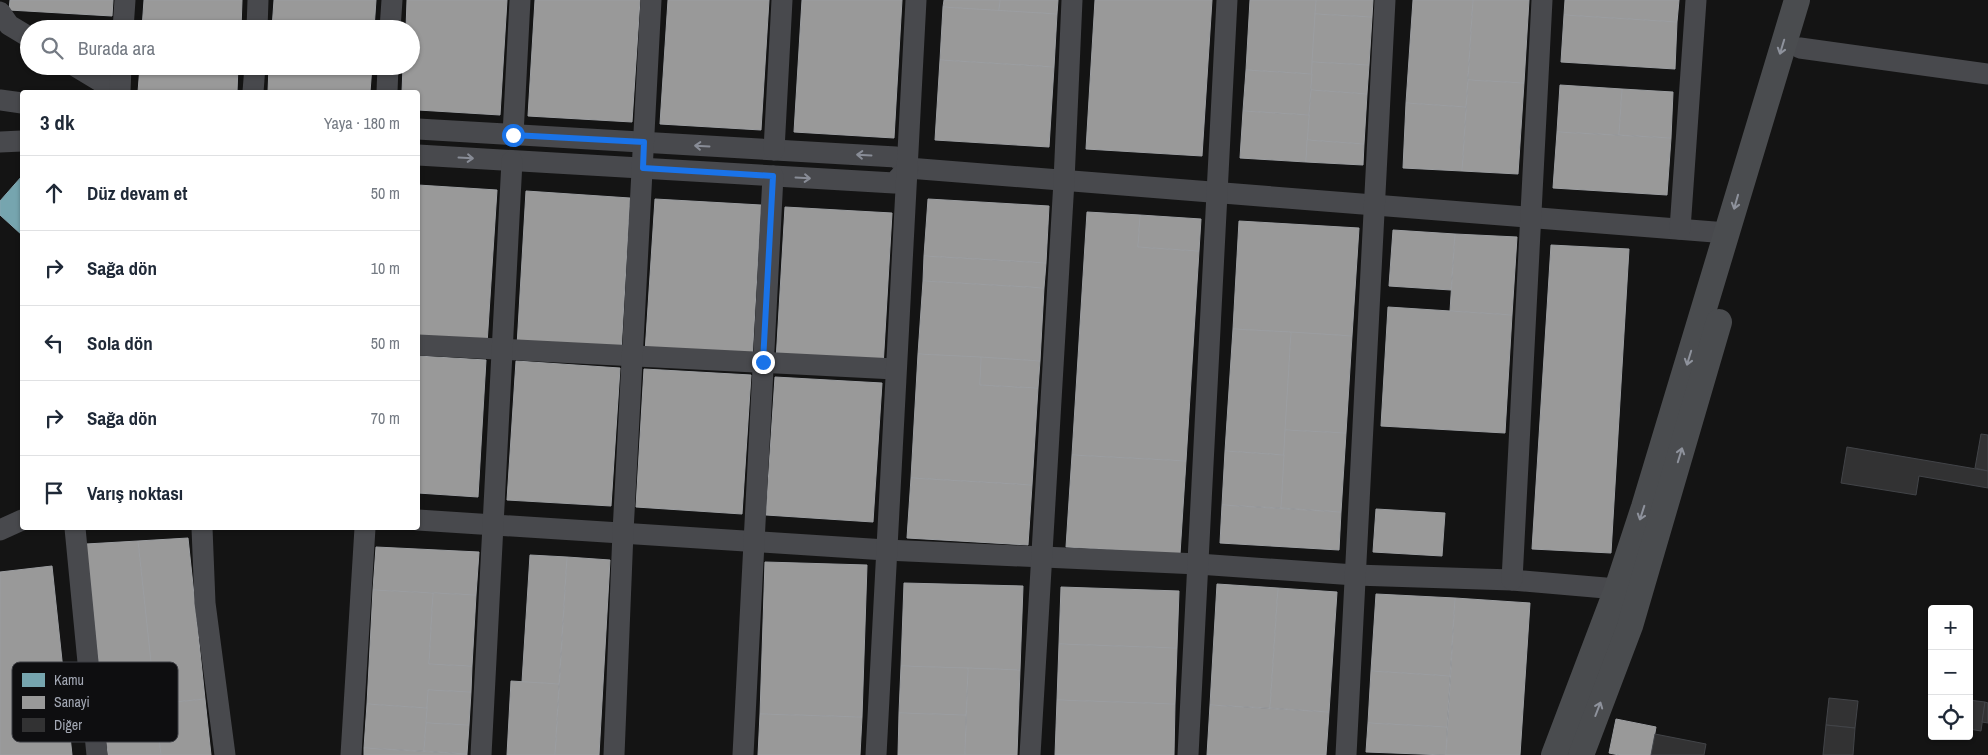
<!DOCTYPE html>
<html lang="tr">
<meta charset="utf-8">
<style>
body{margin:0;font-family:"Archivo Narrow",sans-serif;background:#f6f6f7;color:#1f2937}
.controls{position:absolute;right:15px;bottom:15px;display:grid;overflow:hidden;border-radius:5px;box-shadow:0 1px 4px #0004}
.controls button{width:45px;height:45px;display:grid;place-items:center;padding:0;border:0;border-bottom:1px solid #e0e1e3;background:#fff;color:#1f2937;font:25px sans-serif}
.stop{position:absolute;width:15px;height:15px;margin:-11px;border:4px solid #1a73e8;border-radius:50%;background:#fff}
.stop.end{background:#1a73e8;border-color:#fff;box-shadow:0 1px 5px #0008}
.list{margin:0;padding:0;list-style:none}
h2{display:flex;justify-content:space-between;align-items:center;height:65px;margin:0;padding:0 20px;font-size:21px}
h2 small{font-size:16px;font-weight:400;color:#747a83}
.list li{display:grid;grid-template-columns:32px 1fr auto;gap:15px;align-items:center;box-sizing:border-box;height:75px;padding:0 20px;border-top:1px solid #e0e1e3}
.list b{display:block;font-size:19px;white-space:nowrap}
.list em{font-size:16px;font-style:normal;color:#747a83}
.icon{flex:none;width:28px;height:28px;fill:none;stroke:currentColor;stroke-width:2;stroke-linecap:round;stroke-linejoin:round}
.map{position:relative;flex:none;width:1988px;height:755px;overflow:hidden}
.search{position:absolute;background:#fff;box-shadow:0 1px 4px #0004;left:20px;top:20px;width:400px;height:55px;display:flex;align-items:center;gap:12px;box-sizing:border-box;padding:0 18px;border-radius:28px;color:#747a83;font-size:19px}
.panel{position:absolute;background:#fff;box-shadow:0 1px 4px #0004;left:20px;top:90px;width:400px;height:440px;border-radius:5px}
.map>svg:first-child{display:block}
</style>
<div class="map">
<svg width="1988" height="755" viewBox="0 0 1988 755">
<rect width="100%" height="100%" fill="#141414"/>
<path fill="#76a5af" stroke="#84a6b1" d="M22 176V235L0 215V201Z"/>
<g fill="#999" stroke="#9c9ea1">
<path d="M10 0H113L112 16 9 10Z"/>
<path d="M144 0H242L241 29H142Z"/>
<path d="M274 0H376L374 29H272Z"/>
<path d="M407 0H507L500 115 418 110V92H402L403 66H411V29H406Z"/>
<path d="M535 0H640L632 122 528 116Z"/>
<path d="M668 0H769L761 130 660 124Z"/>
<path d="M802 0H902L894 138 794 132Z"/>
<path d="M944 0H1000L999 11 943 7Z"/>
<path d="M1000 0H1058L1057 14 999 11Z"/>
<path d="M1095 0H1212L1202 156 1086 149Z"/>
<path d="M1250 0H1316L1312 74 1246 70Z"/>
<path d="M1316 0H1373L1372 17 1315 14Z"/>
<path d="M1413 0H1473L1466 107 1406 103Z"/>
<path d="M1473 0H1529L1524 83 1468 80Z"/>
<path d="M1565 0H1679L1677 22 1564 15Z"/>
<path d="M943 7 1057 14 1054 67 940 60Z"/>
<path d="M1315 14 1372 17 1369 65 1312 62Z"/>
<path d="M1564 15 1677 22 1675 69 1561 62Z"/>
<path d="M940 60 1054 67 1049 147 935 140Z"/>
<path d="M1312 62 1369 65 1367 94 1311 90Z"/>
<path d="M140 66H238L237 92H138Z"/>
<path d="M269 66H372L370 92H268Z"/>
<path d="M1246 70 1312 74 1309 115 1243 111Z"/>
<path d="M1468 80 1524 83 1518 174 1462 171Z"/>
<path d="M1560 85 1622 89 1619 135 1557 132Z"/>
<path d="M1622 89 1673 92 1671 138 1619 135Z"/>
<path d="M1311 90 1367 94 1364 144 1307 140Z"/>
<path d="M1406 103 1466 107 1462 171 1403 168Z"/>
<path d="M1243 111 1309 115 1306 162 1240 158Z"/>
<path d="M1557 132 1671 138 1667 195 1553 188Z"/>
<path d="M1307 140 1364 144 1363 165 1306 162Z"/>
<path d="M418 185 497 190 487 344 418 340Z"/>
<path d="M526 191 630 198 621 352 517 346Z"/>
<path d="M655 199 761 205 752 360 645 353Z"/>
<path d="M928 199 1049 206 1046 263 924 256Z"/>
<path d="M785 207 892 213 883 367 776 361Z"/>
<path d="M1087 212 1140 215 1138 247 1199 251 1186 461 1072 455Z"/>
<path d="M1140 215 1201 219 1199 251 1138 247Z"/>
<path d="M1239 221 1359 228 1352 336 1233 329Z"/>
<path d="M1393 230 1455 234 1451 290 1389 286Z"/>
<path d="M1455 234 1517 237 1512 315 1450 311Z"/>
<path d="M1551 245 1629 249 1611 553 1532 549Z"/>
<path d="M924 256 1046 263 1044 288 923 281Z"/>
<path d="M923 281 1044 288 1040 361 918 354Z"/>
<path d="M1388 307 1512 315 1505 433 1381 426Z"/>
<path d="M1233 329 1291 332 1284 455 1225 451Z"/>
<path d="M1291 332 1352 336 1346 433 1285 430Z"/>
<path d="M918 354 981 357 980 385 1038 388 1032 485 911 478Z"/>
<path d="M418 356 486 360 478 497 418 493Z"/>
<path d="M981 357 1040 361 1038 388 980 385Z"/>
<path d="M516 361 620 368 611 506 507 500Z"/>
<path d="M644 369 751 375 742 514 636 507Z"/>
<path d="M775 377 882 383 873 522 766 515Z"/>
<path d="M1285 430 1346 433 1341 512 1281 508Z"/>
<path d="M1225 451 1284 455 1281 508 1222 505Z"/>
<path d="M1072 455 1186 461 1180 554 1066 547Z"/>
<path d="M911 478 1032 485 1028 545 907 538Z"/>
<path d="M1222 505 1341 512 1339 550 1220 543Z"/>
<path d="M1376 509 1445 513 1442 556 1373 552Z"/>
<path d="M188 538 205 699 155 704 138 541Z"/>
<path d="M138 541 153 681 101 687 86 544Z"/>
<path d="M376 547 479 552 476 595 373 590Z"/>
<path d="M530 555 567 557 559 684 522 682Z"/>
<path d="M567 557 610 560 599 755H555Z"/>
<path d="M765 562 867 565 862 717 760 714Z"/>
<path d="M52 566 72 755H0V572Z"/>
<path d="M904 583 1023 586 1020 670 901 666Z"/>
<path d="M1217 584 1278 588 1270 708 1210 705Z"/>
<path d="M1061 587 1179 591 1177 648 1059 644Z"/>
<path d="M1278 588 1337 592 1329 712 1270 708Z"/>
<path d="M373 590 433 593 429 664 472 666 471 692 428 690 427 708 367 704Z"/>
<path d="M433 593 476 595 472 666 429 664Z"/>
<path d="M1376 594 1455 598 1450 676 1371 671Z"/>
<path d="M1455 598 1530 603 1520 755H1446Z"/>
<path d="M1059 644 1177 648 1175 704 1057 700Z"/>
<path d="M901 666 968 668 966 715 899 713Z"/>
<path d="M968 668 1020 670 1017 755H965Z"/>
<path d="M1371 671 1450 676 1447 727 1368 723Z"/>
<path d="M153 681 161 755H108L101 687Z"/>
<path d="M511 681 559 684 555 755H507Z"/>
<path d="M428 690 471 692 469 725 426 723Z"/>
<path d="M205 699 211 755H161L155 704Z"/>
<path d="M1057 700 1175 704 1174 755H1055Z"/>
<path d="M367 704 427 708 424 751 364 748Z"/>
<path d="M1210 705 1329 712 1326 755H1207Z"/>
<path d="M899 713 966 715 965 755H898Z"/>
<path d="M760 714 862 717 860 755H758Z"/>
<path d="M1616 719 1656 727 1651 755H1619L1609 753Z"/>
<path d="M426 723 469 725 467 754 424 751Z"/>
<path d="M1368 723 1447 727 1446 755 1366 752Z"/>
<path d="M364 748 467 754V755H364Z"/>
</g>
<g fill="#323233" stroke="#424448">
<path d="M1981 434 1988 435V471L1975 468Z"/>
<path d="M1847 447 1988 471V488L1919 476 1916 495 1841 483Z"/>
<path d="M1829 698 1858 701 1855 728 1826 725Z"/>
<path d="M1969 700 1985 702 1981 731 1969 729Z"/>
<path d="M1985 702 1988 703V723L1982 722Z"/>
<path d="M1826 725 1855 728 1853 755H1823Z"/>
<path d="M1655 734 1706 744 1704 755H1651Z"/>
</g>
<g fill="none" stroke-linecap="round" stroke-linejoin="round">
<g stroke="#48494d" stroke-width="21">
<path d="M0 12 9 25 29 37"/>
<path d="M123 29 125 0"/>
<path d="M257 29 258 0"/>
<path d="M390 29 392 0"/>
<path d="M1800 48 1988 74"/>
<path d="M75 66 118 92"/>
<path d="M120 92 121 66"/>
<path d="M253 92 255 66"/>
<path d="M387 92 388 66"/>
<path d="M0 100 22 103"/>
<path d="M418 129 896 157 908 168 1727 233"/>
<path d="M513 135 520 0"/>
<path d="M0 142 22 141"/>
<path d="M774 150 782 0"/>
<path d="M418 155 894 183 908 168"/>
<path d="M1680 229 1696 0"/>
<path d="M418 345 895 369"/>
<path d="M418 520 886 550 1198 564 1355 575 1512 580 1617 589"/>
<path d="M75 528 97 755"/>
<path d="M202 528 205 603 225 755"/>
<path d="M0 530 22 520"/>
<path d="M1512 580 1542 0"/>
<path d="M351 755 365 528"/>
<path d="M481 755 512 161"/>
<path d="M614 755 623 532 651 0"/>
<path d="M743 755 773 176"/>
<path d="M876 755 916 0"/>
<path d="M1030 755 1064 181 1072 0"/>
<path d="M1188 755 1227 0"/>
<path d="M1346 755 1385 0"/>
</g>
<g stroke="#4a4c4f" stroke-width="26">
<path d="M1554 755 1617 589 1644 507 1797 0"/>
<path d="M1581 755 1630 626 1719 322"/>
</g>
</g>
<defs><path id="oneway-shaft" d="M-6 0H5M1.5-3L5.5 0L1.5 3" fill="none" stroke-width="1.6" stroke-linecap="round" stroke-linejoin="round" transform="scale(1.25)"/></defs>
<g stroke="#8e929c">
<use href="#oneway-shaft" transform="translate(1782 47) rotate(107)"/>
<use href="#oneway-shaft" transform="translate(1736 202) rotate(106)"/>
<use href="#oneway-shaft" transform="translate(1689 358) rotate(107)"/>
<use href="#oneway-shaft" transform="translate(1680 455) rotate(-73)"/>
<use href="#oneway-shaft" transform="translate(1642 513) rotate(108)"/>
<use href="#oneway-shaft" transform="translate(1598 709) rotate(-69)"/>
</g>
<g stroke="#888c96">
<use href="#oneway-shaft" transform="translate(702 146) rotate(-177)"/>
<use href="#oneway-shaft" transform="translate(864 155) rotate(-177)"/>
<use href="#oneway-shaft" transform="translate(466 158) rotate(3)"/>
<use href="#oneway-shaft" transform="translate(803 178) rotate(3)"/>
</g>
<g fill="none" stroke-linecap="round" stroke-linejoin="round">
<path stroke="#1a73e8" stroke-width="6" d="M513 135 644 142 643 168 773 176 763 362"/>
</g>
<rect x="12" y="662" width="166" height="80" rx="8" fill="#0e0e10" stroke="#3b3c42" stroke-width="1"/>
<rect x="22" y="673" width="23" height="14" fill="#76a5af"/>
<rect x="22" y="696" width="23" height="13" fill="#999"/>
<rect x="22" y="718" width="23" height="14" fill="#323233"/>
<g font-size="14" fill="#a4a9b5">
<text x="54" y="685">Kamu</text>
<text x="54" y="707">Sanayi</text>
<text x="54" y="730">Diğer</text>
</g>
</svg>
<div class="controls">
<button>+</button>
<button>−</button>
<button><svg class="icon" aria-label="locate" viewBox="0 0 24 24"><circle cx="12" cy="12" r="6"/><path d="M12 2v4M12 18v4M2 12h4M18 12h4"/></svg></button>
</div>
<div class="stop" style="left:513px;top:135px"></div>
<div class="stop end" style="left:763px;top:362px"></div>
<div class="search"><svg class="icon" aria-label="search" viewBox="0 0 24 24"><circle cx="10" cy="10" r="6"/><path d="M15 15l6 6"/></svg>Burada ara</div>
<section class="panel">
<h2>3 dk<small>Yaya · 180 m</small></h2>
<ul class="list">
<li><svg class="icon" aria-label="ahead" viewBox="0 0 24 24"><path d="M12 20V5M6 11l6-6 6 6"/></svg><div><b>Düz devam et</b></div><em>50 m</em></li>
<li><svg class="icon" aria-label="right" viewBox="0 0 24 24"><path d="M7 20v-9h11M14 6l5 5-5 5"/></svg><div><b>Sağa dön</b></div><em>10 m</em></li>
<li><svg class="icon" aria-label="left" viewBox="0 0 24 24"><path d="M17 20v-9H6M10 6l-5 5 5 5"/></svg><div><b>Sola dön</b></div><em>50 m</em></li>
<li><svg class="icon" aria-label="right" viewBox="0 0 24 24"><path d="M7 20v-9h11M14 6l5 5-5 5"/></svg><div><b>Sağa dön</b></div><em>70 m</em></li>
<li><svg class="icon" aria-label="arrive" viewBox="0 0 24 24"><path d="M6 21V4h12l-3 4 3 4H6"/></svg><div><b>Varış noktası</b></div></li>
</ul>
</section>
</div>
